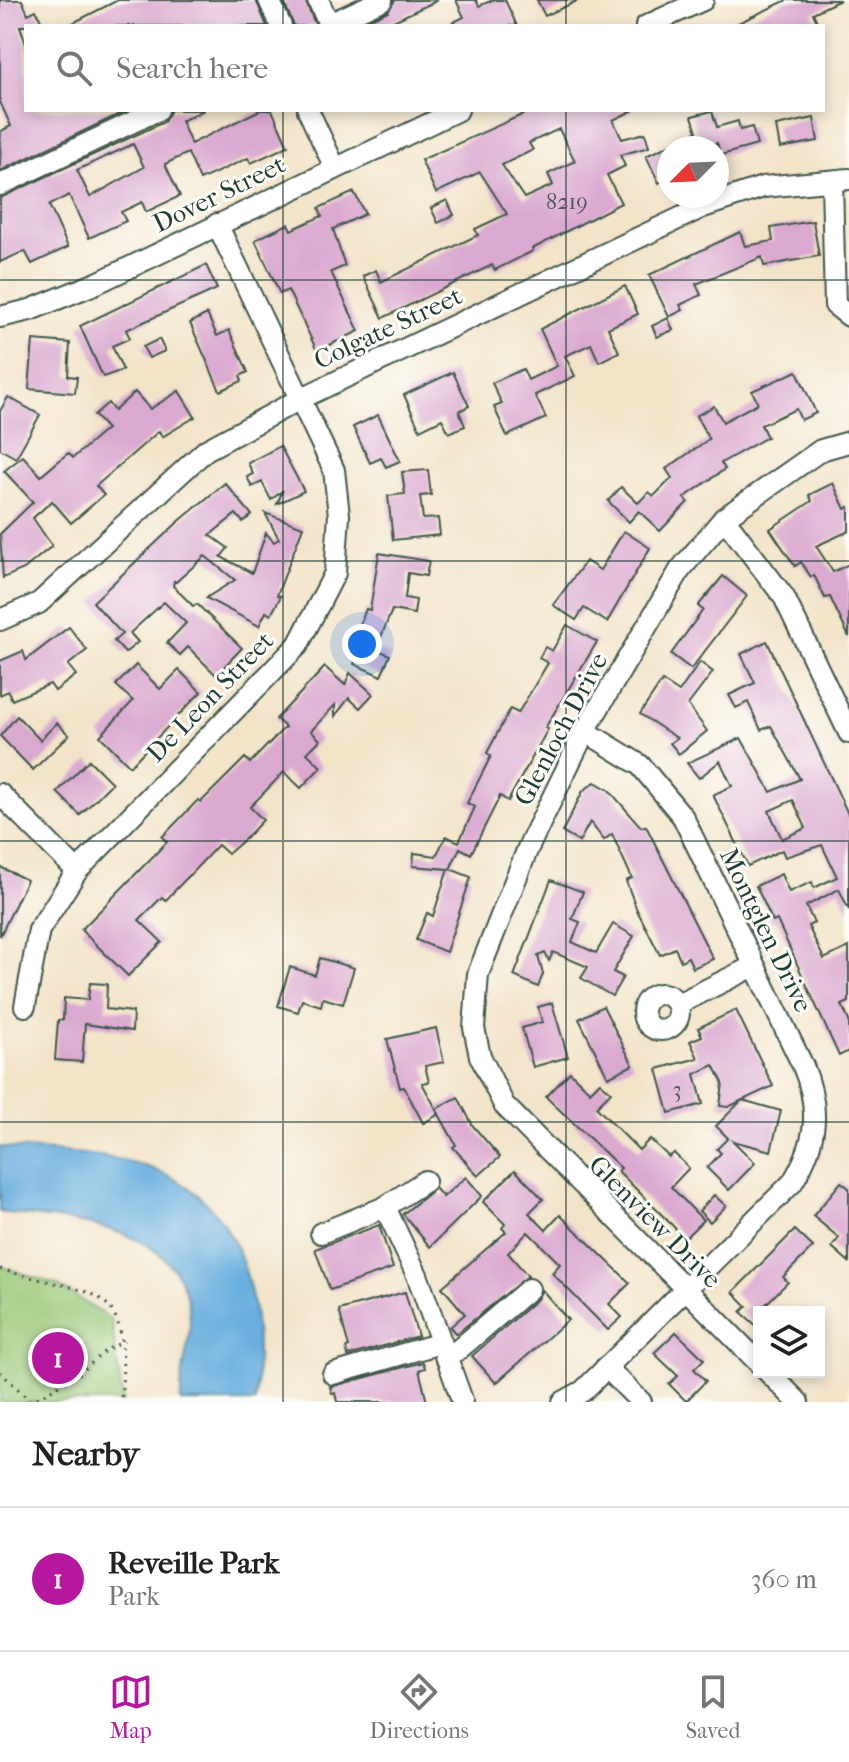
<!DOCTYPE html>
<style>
body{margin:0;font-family:"IM FELL French Canon",serif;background:#f6f6f6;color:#222}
.controls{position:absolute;right:24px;bottom:24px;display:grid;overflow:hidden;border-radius:0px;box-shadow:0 4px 12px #0003}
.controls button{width:72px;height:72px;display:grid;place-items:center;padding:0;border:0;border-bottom:2px solid #e0e0e0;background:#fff;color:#222;font:40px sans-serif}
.compass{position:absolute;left:657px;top:136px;width:72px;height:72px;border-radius:50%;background:#fff;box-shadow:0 4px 12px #0003;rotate:246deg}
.you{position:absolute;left:362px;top:644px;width:28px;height:28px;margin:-20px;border:6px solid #fff;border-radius:50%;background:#1a73e8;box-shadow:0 0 0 12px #1a73e833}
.badge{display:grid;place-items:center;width:52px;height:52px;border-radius:50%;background:#b5179e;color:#fff;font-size:26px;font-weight:700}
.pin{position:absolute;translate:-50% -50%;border:4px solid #fff;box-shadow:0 2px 8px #0006}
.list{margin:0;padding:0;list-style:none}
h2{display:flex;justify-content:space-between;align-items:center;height:104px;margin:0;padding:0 32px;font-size:34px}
h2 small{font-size:26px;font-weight:400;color:#767676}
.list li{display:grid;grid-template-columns:52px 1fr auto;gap:24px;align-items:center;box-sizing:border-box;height:144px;padding:0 32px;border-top:2px solid #e0e0e0}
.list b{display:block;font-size:30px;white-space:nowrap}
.list p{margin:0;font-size:26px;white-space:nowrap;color:#767676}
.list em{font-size:26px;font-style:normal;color:#767676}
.icon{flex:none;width:44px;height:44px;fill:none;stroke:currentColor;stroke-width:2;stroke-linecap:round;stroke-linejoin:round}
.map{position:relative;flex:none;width:849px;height:1402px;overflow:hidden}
.search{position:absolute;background:#fff;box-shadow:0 4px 12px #0003;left:24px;right:24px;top:24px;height:88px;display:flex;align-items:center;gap:20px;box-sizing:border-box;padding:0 28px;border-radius:0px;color:#767676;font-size:30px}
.sheet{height:248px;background:#fff}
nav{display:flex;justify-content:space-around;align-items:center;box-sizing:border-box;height:112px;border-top:2px solid #e0e0e0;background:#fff;font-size:22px;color:#767676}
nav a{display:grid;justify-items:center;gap:4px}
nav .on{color:#b5179e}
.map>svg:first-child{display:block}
</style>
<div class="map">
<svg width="849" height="1402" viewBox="0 0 849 1402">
<rect width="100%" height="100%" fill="#fdfcf7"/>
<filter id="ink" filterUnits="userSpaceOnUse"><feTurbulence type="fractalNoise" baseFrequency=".0125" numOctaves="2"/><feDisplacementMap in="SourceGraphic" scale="16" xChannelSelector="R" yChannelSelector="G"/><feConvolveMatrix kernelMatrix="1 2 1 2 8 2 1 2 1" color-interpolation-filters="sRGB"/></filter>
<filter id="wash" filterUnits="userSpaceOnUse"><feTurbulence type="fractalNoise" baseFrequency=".006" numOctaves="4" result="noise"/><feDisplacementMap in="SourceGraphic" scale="32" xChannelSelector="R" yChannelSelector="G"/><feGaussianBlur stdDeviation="1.8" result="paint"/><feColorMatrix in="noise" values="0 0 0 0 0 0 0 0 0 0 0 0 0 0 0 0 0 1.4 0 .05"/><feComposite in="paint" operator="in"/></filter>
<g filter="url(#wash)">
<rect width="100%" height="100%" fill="#f2e4c9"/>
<path fill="#99c877" stroke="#5c8256" stroke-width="2" d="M0 1266 57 1285 111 1319 123 1402H0Z"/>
<path fill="#67aede" stroke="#437689" stroke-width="2" d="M0 1147C44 1151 91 1152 134 1163 247 1192 264 1303 255 1402H181C179 1375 189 1350 190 1323 190 1223 72 1222 0 1212Z"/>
<g id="blocks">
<g fill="#daa9d0" fill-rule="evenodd">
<path d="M0 0H22L28 14 36 10 44 26H20L26 44V110H128L0 171 1 131 11 126 0 102Z"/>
<path d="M118 0H256L267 26H67Z"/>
<path d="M283 0H305L316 26H294Z"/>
<path d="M395 0H438L383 26H356L388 11Z"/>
<path d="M456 0H476L479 6 493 0H505L517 26H446L464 17Z"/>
<path d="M537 0H579L545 16Z"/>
<path d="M787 0H840L813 13 819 26H732Z"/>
<path d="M171 110H204L181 121 191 144 260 110H272L288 146 251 163 248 158 200 180 188 153 165 164 180 196 146 212 142 202 121 212 126 221 89 238 69 195 49 205 68 247 32 264 25 251 0 262V198L164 122ZM133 144 144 167 90 197 77 170Z"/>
<path d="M533 110H634L613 120 622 139 645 133 649 147 620 155 625 166 607 175 621 203 532 249 533 251 495 270 492 265 383 318 363 276 376 270 381 282 478 235 475 229 507 214 480 172 436 193 421 160ZM559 129 575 161 548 174 553 185 524 198 502 165 533 150 529 143Z"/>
<path d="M712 111 717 127 738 121 740 130 752 127 757 145 721 155 717 143 700 148H669V178L659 183 646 156 697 132 692 116Z"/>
<path d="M814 118 818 141 780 148 776 126Z"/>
<path d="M354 192 365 214 333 229 345 266 331 272 359 331 317 351 288 290 280 294 255 240 288 224 291 230 322 216 319 208Z"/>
<path d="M447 200 454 215 438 223 431 208Z"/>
<path d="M813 221 819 256 764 266 762 257 696 284 701 295 680 305 683 310 669 317 649 275 740 232 745 246 773 241 771 228Z"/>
<path d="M206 265 217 289 126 330 130 338 112 346 123 370 103 377 80 326Z"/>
<path d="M625 286 638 314 608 328 619 352 599 362 591 344 565 356 575 376 535 395 546 418 507 436 494 407 502 404 492 383 523 369 528 380 557 366 540 329Z"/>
<path d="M207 314 217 336 229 330 248 372 240 376 242 381 220 391 190 323Z"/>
<path d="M668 318 673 330 657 337 652 326Z"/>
<path d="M159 339 165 351 149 358 143 347Z"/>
<path d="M33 340 70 343 68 376 77 377 75 393 29 389Z"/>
<path d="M797 371 816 413 801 420 796 409 761 425 767 437 721 463 725 469 684 498 688 502 660 531 639 511 629 522 608 501 621 487 638 503 649 492 654 496 672 478 666 469 709 439 696 416 714 406 723 422 758 403 752 391Z"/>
<path d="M453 372 469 406 459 411 465 426 449 433 442 419 420 430 404 395Z"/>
<path d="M179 391 195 417 162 437 159 431 96 486 104 495 71 523 52 501 33 518 52 546 24 569 3 578 0 534 33 502 4 471 23 456 41 476 68 453 73 458 107 429 94 415 108 403 114 411 135 392 150 409Z"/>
<path d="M8 397 40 415 16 458 0 449V411Z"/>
<path d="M378 415 400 461 386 467 381 458 370 463 353 427Z"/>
<path d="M280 446 304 491 277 504 283 490 271 500 262 482 252 487 247 477 253 474 248 463Z"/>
<path d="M428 470 431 495 420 496 423 519 438 518 440 535 393 540 388 496 405 494 402 472Z"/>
<path d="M225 483 252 515 243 522 236 514 210 535 228 548 221 557 252 573 266 533 274 542 279 539 265 513 303 527 277 595 281 596 271 615 266 612 259 626 206 598 235 580 205 556 176 582 174 581 173 586 193 606 197 604 242 648 216 675 188 647 180 655 167 643 186 623 164 602 130 633 138 642 125 653 114 641 122 634 93 602 177 523Z"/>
<path d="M833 483 845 509 849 507V531L816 546 833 572 849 564V637L830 597 825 598 814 575 811 577 801 562 795 566 770 529 812 501 809 495Z"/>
<path d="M624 531 650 548 607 622 584 608 576 620 553 605 586 561 600 570Z"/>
<path d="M379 553 429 561 426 576 408 573 405 598 416 600 414 614 392 610 376 649 390 655 381 676 354 664 360 647 352 644 366 609 370 610Z"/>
<path d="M723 576 747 596 691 669 671 654 703 610 698 606Z"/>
<path d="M567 625 597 642 545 728 548 729 508 801 500 796 471 854 460 848 450 869 471 877 446 952 416 940 427 913 433 916 448 869 413 866 414 853 436 856 446 836 459 842 475 807 467 803 491 756 487 753 510 709 518 713 548 663 539 658 545 647 552 651Z"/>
<path d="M69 627 87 650 68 665 76 675 55 691 50 684 12 700 8 691 0 695V661L23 651 26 660Z"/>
<path d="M767 641 849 816V910L839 889 806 906 814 923 808 926 824 959 849 947V1002L842 1005 849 1021V1051L839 1056 777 920 773 922 756 886 781 874 789 892 812 882 814 888 837 877 822 845 785 857 782 850 748 866 713 795 732 786 720 761 699 778 687 763 741 738 771 792 800 779 771 726 761 730 748 702 736 708 729 695 755 683 741 654ZM793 800 806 828 782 839 769 811Z"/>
<path d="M700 662 713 672 688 705 707 731 679 754 670 743 677 738 640 714 662 681 679 692Z"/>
<path d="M136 665 160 689 179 670 201 692 130 766 100 736 133 701 116 685Z"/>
<path d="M325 667 345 685 350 673 373 694 360 708 349 698 335 716V705L311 731 320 740 307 753 321 767 301 788 284 772 250 807 263 820 245 839 228 854 218 845 166 900 162 897 139 920 162 942 128 976 81 930 167 842 162 837 198 800 201 802 245 758 250 763 285 727 276 719Z"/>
<path d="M17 716 40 740 57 723 69 735 33 770 0 736Z"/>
<path d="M89 760 112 783 80 815 57 792Z"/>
<path d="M595 782 609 790 641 827 646 826 713 959 693 968 688 957 681 961 675 948 660 955 637 910 626 881 632 878 612 834 604 840 590 822 579 842 562 832 583 791Z"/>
<path d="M0 867 27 880 0 936Z"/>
<path d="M551 880 583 892 572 919 580 922 572 942 596 953 613 924 634 936 613 972 623 977 612 996 581 978 588 967 553 952 549 961 545 953 538 956 543 974 538 987 514 976Z"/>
<path d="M320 958 354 968 343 1004 323 998 321 1006 302 1000 298 1012 278 1006 290 967 315 975Z"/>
<path d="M90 983 107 984 106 1009 133 1012 132 1031 85 1024 82 1062 55 1060 58 1020H63L64 998 88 1000Z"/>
<path d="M552 1003 568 1057 533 1067 522 1028 542 1022 538 1007Z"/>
<path d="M603 1006 633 1065 608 1077 579 1019Z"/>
<path d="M736 1010 773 1086 728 1107 720 1106 723 1083 714 1065 695 1074 703 1104 669 1113 657 1069 698 1058 690 1041 702 1036 698 1028Z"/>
<path d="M436 1028 444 1062 425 1066 429 1082 422 1083 439 1114 423 1123 404 1087 400 1088 387 1039Z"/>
<path d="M570 1072 590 1092 600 1082 611 1092 596 1107 639 1150 650 1139 669 1157 674 1153 689 1168 671 1187 703 1220 685 1238 618 1171 621 1168 546 1097Z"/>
<path d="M458 1097 473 1126 500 1157 478 1176 453 1147 456 1145 436 1109Z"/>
<path d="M742 1100 781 1111 771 1151 733 1141 755 1163 729 1190 707 1168 721 1153 717 1149 728 1138 716 1126Z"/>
<path d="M515 1170 543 1199 529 1213 546 1230 560 1215 630 1283 609 1304 622 1317 608 1330 552 1273 560 1264 528 1232 508 1253 528 1276 456 1334 450 1327 465 1314 442 1287 506 1232 502 1228 505 1224 483 1202Z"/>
<path d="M466 1177 482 1196 430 1247 403 1214 435 1188 443 1197Z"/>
<path d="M841 1182 849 1188V1262L832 1247 839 1238 813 1216Z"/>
<path d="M714 1195 726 1206 710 1222 699 1211Z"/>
<path d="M379 1225 393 1268 330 1290 315 1249Z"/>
<path d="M795 1230 813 1247 783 1277 788 1282 764 1306 769 1312H759V1328L741 1312 747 1306 733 1292Z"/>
<path d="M542 1290 568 1320 496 1383 472 1356 537 1299Z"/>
<path d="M405 1292 418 1336 348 1356 346 1348 349 1347 339 1310Z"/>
<path d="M676 1332 704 1359 694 1369 706 1381 686 1401 669 1384 678 1376 654 1353Z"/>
<path d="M423 1362 425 1368 419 1370 427 1402H337L335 1393H332L330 1387Z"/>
</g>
</g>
</g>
<g filter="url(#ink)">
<use href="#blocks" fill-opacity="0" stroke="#3f564a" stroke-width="2"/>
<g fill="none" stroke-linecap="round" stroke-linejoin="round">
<defs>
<g id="minor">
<path d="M269 0 281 26"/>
<path d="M318 0 329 24 382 0"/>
<path d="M646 26 703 0"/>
<path d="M308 110 335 168"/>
<path d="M832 181 835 305 849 316"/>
<path d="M0 185 158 110"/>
<path d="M0 317 30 310 97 283 458 110"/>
<path d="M724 518 784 597 849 733"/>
<path d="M0 620 39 603 206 450 302 398 703 207 763 187 849 179"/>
<path d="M0 794 77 871"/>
<circle cx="661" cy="1012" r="18"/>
<path d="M678 1004 754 966"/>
<path d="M25 1006 39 930 77 871 298 645 335 573 339 515 334 470 217 224"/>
<path d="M385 1207 417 1275 462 1400"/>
<path d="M321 1233 385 1207 425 1181"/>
<path d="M445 1356 458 1350 529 1289"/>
<path d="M759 1363 504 1105 480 1056 474 1028 478 974 528 848 585 731 680 570 724 518 821 450 849 442"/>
<path d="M606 1367 641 1402"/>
<path d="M768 1372 798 1402"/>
<path d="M333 1374 441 1343"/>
<path d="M563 1402 583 1391 792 1183C817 1143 821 1109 803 1066L683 817 640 765 585 731"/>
</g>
</defs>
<use href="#minor" stroke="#3f564a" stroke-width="24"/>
<g stroke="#3f564a" stroke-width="3" stroke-dasharray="2 6" stroke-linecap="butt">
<path d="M0 1269C100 1299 131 1277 121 1402"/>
<path d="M0 1372 32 1402"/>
<path d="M30 1402 79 1374 106 1350 124 1341"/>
</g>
<use href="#minor" stroke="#fff" stroke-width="20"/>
</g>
</g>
<path fill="none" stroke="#1f3d34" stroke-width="2" stroke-opacity="0.55" d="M283 0V26M566 0V26M283 110V1402M566 110V1402M0 280H849M0 561H849M0 841H849M0 1122H849"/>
<g text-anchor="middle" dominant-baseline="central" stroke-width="6" stroke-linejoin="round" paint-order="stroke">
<g font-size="22" fill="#4e585b">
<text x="567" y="202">8219</text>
<text x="677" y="1090">3</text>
</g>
<g font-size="26" fill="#1f3d34" stroke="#fdfcf7">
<text transform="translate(219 194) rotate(-26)">Dover Street</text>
<text transform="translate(388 328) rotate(-25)">Colgate Street</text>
<text transform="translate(210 697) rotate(-46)">De Leon Street</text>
<text transform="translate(561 729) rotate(-62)">Glenloch Drive</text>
<text transform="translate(766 930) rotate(64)">Montglen Drive</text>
<text transform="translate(655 1222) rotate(45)">Glenview Drive</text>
</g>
</g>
</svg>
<div class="controls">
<button><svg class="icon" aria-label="layers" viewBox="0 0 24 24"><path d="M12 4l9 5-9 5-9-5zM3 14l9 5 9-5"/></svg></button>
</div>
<svg class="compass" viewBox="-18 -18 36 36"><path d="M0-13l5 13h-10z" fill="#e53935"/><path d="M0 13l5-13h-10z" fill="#767676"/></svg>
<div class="you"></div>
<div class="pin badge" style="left:58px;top:1358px">1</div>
<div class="search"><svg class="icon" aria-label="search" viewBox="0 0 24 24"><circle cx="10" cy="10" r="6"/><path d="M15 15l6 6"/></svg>Search here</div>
</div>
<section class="sheet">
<h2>Nearby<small></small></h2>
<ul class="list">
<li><span class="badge">1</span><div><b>Reveille Park</b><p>Park</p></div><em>360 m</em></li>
</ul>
</section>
<nav>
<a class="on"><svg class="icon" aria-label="map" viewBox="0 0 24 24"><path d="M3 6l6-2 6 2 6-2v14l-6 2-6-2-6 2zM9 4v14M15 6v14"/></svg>Map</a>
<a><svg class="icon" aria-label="directions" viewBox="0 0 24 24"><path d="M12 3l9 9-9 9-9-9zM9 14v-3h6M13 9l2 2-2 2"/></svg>Directions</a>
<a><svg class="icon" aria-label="saved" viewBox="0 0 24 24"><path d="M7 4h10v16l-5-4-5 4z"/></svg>Saved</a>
</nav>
